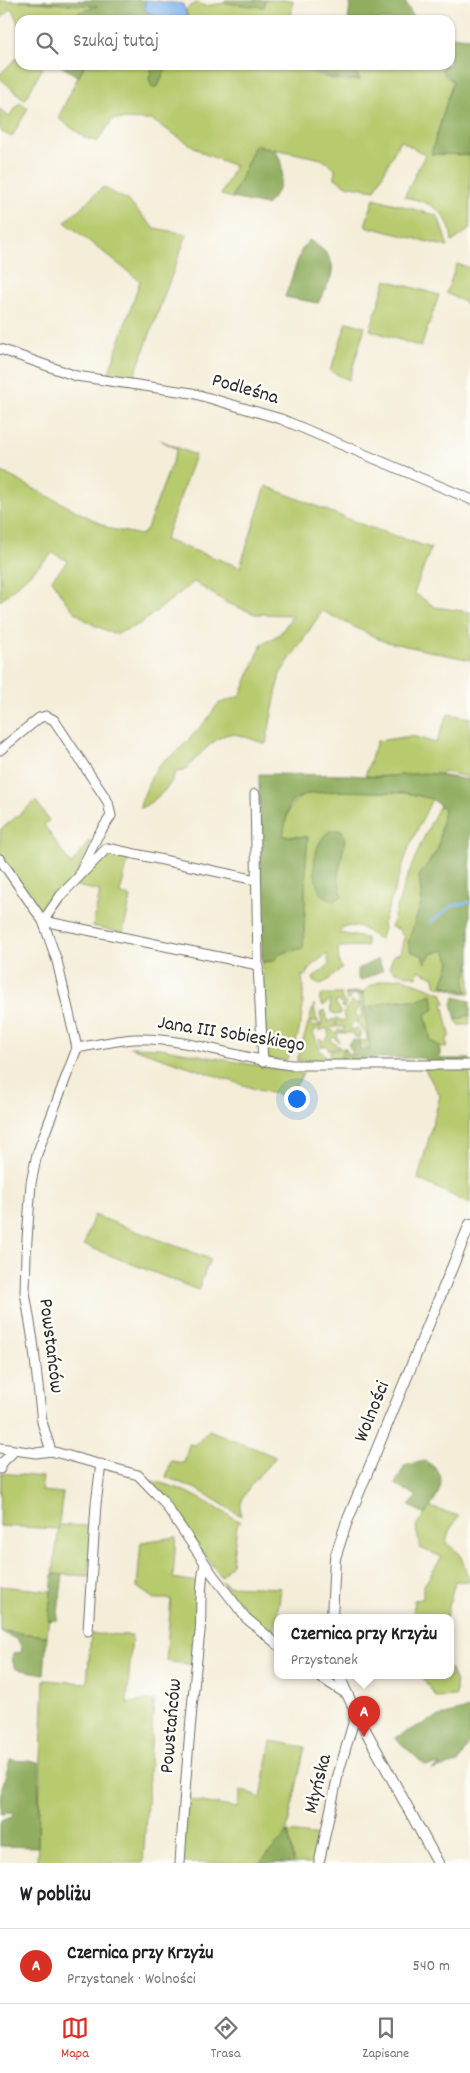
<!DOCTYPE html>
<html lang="pl">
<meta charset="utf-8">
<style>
body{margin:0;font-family:Dekko,sans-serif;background:#f6f6f6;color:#202124}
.you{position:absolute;left:296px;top:1098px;width:18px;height:18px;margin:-12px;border:4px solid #fff;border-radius:50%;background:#1a73e8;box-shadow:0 0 0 8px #1a73e833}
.badge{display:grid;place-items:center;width:32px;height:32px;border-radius:50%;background:#d93025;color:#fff;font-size:16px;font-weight:700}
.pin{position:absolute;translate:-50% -41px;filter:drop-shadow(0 1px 2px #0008)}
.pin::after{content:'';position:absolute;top:26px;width:18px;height:15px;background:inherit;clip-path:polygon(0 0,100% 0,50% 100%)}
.popup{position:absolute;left:274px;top:1614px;width:180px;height:65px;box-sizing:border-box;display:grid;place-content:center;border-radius:10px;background:#fff;filter:drop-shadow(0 1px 4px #0005);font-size:16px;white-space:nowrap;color:#757577}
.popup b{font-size:19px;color:#202124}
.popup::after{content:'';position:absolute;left:50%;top:100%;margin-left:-10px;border:10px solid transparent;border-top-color:#fff}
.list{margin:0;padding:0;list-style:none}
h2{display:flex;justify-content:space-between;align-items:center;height:65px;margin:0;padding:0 20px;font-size:21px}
h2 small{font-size:16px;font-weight:400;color:#757577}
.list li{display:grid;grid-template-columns:32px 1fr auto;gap:15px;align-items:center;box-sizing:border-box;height:75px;padding:0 20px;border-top:1px solid #e0e0e0}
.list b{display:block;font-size:19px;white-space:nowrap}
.list p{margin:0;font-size:16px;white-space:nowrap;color:#757577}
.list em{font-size:16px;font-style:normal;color:#757577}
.icon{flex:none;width:28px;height:28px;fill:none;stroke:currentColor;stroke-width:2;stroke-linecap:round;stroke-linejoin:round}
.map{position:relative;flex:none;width:470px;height:1863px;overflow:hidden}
.search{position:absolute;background:#fff;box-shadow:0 1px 4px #0004;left:15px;right:15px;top:15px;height:55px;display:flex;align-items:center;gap:12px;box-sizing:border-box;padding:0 18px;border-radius:15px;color:#757577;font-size:19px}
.sheet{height:140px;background:#fff}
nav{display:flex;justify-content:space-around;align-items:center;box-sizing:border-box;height:70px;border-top:1px solid #e0e0e0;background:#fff;font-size:14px;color:#757577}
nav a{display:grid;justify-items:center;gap:2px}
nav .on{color:#d93025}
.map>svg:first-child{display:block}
</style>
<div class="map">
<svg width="470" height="1863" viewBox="0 0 470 1863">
<rect width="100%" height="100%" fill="#fdfcf7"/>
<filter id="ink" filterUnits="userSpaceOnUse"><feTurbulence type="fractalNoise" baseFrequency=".02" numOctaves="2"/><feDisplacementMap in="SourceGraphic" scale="10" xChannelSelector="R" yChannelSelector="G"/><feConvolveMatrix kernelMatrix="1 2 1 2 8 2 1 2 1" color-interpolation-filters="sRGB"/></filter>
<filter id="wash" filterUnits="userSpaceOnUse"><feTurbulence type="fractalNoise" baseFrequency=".0096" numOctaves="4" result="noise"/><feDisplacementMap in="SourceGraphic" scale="20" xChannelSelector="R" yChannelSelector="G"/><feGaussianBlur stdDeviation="1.12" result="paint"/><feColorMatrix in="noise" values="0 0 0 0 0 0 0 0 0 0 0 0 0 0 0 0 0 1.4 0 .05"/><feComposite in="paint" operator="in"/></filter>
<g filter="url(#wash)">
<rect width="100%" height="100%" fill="#f4edd8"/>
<g fill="#b7ca6e" stroke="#717a4c">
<path d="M0 0 99 6 78 13 76 20H20V32L14 11 10 9 0 20Z"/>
<path d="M265 0H293L291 20H188L186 9 196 3 205 6 225 3 264 7Z"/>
<path d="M20 55V65H44L25 100 0 78V74Z"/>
<path d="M84 65H153L149 79 158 86 168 65H297C315 76 340 83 360 80L352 65H383V70L394 68V65H444L442 71 446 77 453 81 431 154 470 155V229L452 242C450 211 431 202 404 197L425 155 400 140 375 190 345 185 335 178V169L322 159 255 145 232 198 221 195 235 166 205 154 152 120 113 119 97 142 84 137 58 118Z"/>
<path d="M20 102 28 108 12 137 0 131V109L9 117Z"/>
<path d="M103 187 127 200 154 228 187 234 134 377 147 379 155 384 106 381 140 281 65 222Z"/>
<path d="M374 198 438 216 448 247 365 226Z"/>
<path d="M457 264 470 268V305L446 293Z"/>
<path d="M386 280 439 295 421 347 370 330Z"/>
<path d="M347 322 365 327 349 380 330 371Z"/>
<path d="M160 440 195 455 165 540 240 567 266 486 363 525 431 548 414 593 435 607 470 612V660L383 641 322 611 280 674 266 744C256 741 241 734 231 734 216 734 194 761 184 771L176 772C171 787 155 801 141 808L140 805C148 787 153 762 174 755L206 721 218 704 240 696 262 644 280 634 293 615 255 614 227 603 194 582 140 624 116 634C83 623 68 610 52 579L68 561 53 553 0 601V471L111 529 141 535 146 531 177 449Z"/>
<path d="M448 714 470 718V778L443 771 442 774C416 772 391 778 365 776L377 741 412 736 436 743Z"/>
<path d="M350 791 407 793 432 799 409 847 383 924 384 928 381 938 379 939 360 927 344 926 339 933 366 938 367 946 338 947 339 963 342 968 328 980 321 984 314 981 313 978 329 965 327 954 312 965 305 976 302 975C305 999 302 1043 285 1061L267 1059 262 962 273 961 278 954 303 948C306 911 304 874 308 837L283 836C288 789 308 792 350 791Z"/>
<path d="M36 801 49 821 44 825 71 865 89 841 91 843 75 877 42 915 0 854V830Z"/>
<path d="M440 805 444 809 438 849 419 876 422 901 409 942 422 955 425 962 431 954 445 950 450 963 443 986 466 992 465 980 470 961V993H462L435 985 434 977 418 970 417 977 396 972 389 967 394 955 400 953 404 937 398 929 391 927C403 884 419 845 440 805Z"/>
<path d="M107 853 129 857 120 893 131 897 123 933 93 926 100 891 76 886Z"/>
<path d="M402 978 442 993 446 1003H443L450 1035 446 1041 448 1047H441L431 1041 425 1014 432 995 416 1000H397L365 1009 363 992C375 981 386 979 402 978Z"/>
<path d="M323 994H342L341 998 346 1004 344 1009 339 1001 335 1002 341 1012 340 1014 335 1015 331 1012 330 1000 323 1006 319 999Z"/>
<path d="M345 994H362L370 1049H365L358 1040 367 1041V1035L356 1022 362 1016 358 996 354 994 348 1001Z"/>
<path d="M352 1001 355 1005 358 1003 359 1008 356 1009V1014L359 1017 350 1026 353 1031 357 1027 361 1033 358 1039 351 1033H338V1030L343 1031 345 1027H337L336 1018 342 1021 345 1020 343 1014Z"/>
<path d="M314 1004 316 1018 319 1021 315 1023 311 1021 310 1024 314 1027 320 1023 319 1028 313 1032 320 1050 328 1058 331 1051 344 1048V1062L297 1061Z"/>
<path d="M325 1010 328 1022 334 1019 336 1027H332L331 1030 337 1033 339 1042 333 1037 330 1041 340 1047 329 1050 326 1045 321 1047 319 1039 324 1041 329 1036 327 1028 319 1031 322 1023 320 1013Z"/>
<path d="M470 1015 469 1025H459L456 1020Z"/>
<path d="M130 1047 160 1048 303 1074 289 1097 258 1090Z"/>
<path d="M470 1067V1204L418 1179 440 1096 424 1068Z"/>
<path d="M94 1215 210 1259 198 1290 84 1245Z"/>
<path d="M209 1430 276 1457C263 1472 235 1496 241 1516L199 1490 166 1477 171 1461 184 1463 189 1444 195 1445Z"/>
<path d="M1 1473 43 1477 41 1491 63 1493 58 1529 0 1526Z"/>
<path d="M150 1481C183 1486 212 1505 240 1522L237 1526 232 1564 221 1577Z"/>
<path d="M430 1507 459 1516 449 1531 446 1543 460 1554 470 1582 455 1581 446 1618H413L414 1600 423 1599V1587L442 1557 420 1548 416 1527Z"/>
<path d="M59 1525 92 1526 89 1576 53 1574Z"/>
<path d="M176 1537 173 1578 197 1582C204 1609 196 1639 193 1665L166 1661 171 1599H154L137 1587 141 1542Z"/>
<path d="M220 1580 228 1586 281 1588 274 1638 248 1615Z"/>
<path d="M0 1586 51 1591 47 1636 0 1631Z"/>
<path d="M91 1634 132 1635 127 1703 154 1700 143 1863H37L44 1680 87 1683Z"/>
<path d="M450 1668 456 1682V1696L436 1697 421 1676H450Z"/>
<path d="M271 1741 305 1747 286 1834 260 1863H182L185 1799 237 1808 241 1790 261 1798Z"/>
<path d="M288 1832 321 1836 315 1863H294Z"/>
</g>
<g fill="#91ae61" stroke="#5e6c46">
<path d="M145 0V10L161 20H139L133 16 123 17 120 20H76L78 13 97 6 20 1Z"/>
<path d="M225 0H265L264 7 225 3Z"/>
<path d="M351 0H404L415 20H348Z"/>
<path d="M450 36 470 38V155L431 154 453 81 442 71 444 65H450Z"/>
<path d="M59 65H84L79 77Z"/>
<path d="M153 65H168L158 86 152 88 149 79Z"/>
<path d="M297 65H352L360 80 332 78Z"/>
<path d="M255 145 275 150C288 169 282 191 266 205L232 198Z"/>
<path d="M309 240C342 260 335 273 318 303L285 297 301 251Z"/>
<path d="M425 773 470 780V961L465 980 467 992 442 985 450 963 445 950 431 954 425 963 422 955 411 952 408 942 422 901 419 876 438 849 444 809 432 799 407 793 339 791 307 794 295 799 289 806 283 836 308 837C304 874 306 911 303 948L279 954 274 961 262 962 259 774 348 775 378 777Z"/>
<path d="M331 830H342L345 840 338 876 342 896 334 901 320 893C311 872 311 844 331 830Z"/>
<path d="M378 959 383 970 360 981 358 979V969Z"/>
<path d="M352 992H363L365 1009 389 1001 416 1000 432 994 434 1009 425 1015 431 1041 440 1046V1059H470V1063L427 1062 423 1058H371L344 1062 340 1057 345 1047 348 1053 354 1055 348 1044 353 1040 358 1041 362 1051 370 1049 362 994H346Z"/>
<path d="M455 997 470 1001V1015L456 1020 452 1003Z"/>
<path d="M425 1461C453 1475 438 1496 425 1515L409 1505 417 1496 395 1484 405 1465Z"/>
<path d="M53 1574 63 1575 57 1620 48 1621Z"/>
<path d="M0 1631 47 1636 44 1674 16 1669C12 1663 12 1660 13 1653L22 1652C22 1638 9 1637 0 1631Z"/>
<path d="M470 1709V1742L458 1763 431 1770 441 1765H425L395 1738C419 1725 443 1713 470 1709Z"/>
<path d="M10 1760 39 1762 38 1847 0 1846V1821L12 1817 13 1813 0 1814 2 1788Z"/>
<path d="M288 1832 294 1863H260L286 1834Z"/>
</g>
<path fill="#80b5ee" stroke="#56708c" d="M145 0 183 4 188 20H161L145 10Z"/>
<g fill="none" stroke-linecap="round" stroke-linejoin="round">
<path stroke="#80b5ee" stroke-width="2.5" d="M430 923 452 906 470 902"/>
</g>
</g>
<g filter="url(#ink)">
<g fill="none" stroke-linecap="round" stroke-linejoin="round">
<defs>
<g id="minor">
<path d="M0 349 76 376 192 393 281 419 470 499"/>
<path d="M0 750 39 718 46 716 54 720 108 802 111 816 97 837 80 873"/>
<path d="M255 794 258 965 263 1062"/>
<path d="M0 859 43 921 57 961 77 1048 37 1154 31 1183 26 1254 25 1292 33 1341 42 1422 51 1451"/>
<path d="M256 880 107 848 61 895 43 921 258 965"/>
<path d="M77 1048C96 1045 116 1040 135 1039 185 1037 240 1059 291 1065H470"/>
<path d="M0 1448 36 1453 51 1451"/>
<path d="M51 1451 138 1475 163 1501 213 1575 246 1618 278 1645"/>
<path d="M0 1469 2 1463 14 1451"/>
<path d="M88 1631 96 1504 101 1464"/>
<path d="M318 1676 345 1693"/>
<path d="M180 1863C185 1785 191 1709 200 1632 202 1609 199 1586 205 1564"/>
<path d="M319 1863 338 1775 356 1713"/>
</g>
<g id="tertiary">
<path d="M332 1618 335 1558 346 1524 470 1224"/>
<path d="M339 1676 356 1713 438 1863"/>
</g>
</defs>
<use href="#minor" stroke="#716f68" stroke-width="11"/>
<use href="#tertiary" stroke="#716f68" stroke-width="12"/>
<use href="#minor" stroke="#fff" stroke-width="9"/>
<use href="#tertiary" stroke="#fff" stroke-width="10"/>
</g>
</g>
<g text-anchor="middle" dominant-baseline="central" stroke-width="5" stroke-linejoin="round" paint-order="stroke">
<g font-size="20" fill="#2b2b2b" stroke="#fdfcf7">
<text transform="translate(245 390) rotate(16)">Podleśna</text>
<text transform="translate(231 1035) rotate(9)">Jana III Sobieskiego</text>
<text transform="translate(50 1346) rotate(83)">Powstańców</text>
<text transform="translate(373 1412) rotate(-68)">Wolności</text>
<text transform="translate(172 1726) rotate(-85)">Powstańców</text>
<text transform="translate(319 1784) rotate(-76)">Młyńska</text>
</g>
</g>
</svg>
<div class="you"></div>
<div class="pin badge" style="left:364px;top:1737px">A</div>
<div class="popup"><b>Czernica przy Krzyżu</b>Przystanek</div>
<div class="search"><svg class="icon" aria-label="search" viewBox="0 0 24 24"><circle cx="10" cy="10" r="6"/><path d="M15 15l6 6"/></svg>Szukaj tutaj</div>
</div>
<section class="sheet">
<h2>W pobliżu<small></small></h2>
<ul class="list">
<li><span class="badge">A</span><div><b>Czernica przy Krzyżu</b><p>Przystanek · Wolności</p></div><em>540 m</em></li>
</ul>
</section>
<nav>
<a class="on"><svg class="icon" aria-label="map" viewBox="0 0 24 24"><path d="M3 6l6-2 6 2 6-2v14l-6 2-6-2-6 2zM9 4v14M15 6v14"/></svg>Mapa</a>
<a><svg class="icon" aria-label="directions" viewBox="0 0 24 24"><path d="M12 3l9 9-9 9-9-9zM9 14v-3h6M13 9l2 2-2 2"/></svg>Trasa</a>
<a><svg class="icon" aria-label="saved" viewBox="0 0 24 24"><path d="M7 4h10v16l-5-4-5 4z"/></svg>Zapisane</a>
</nav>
